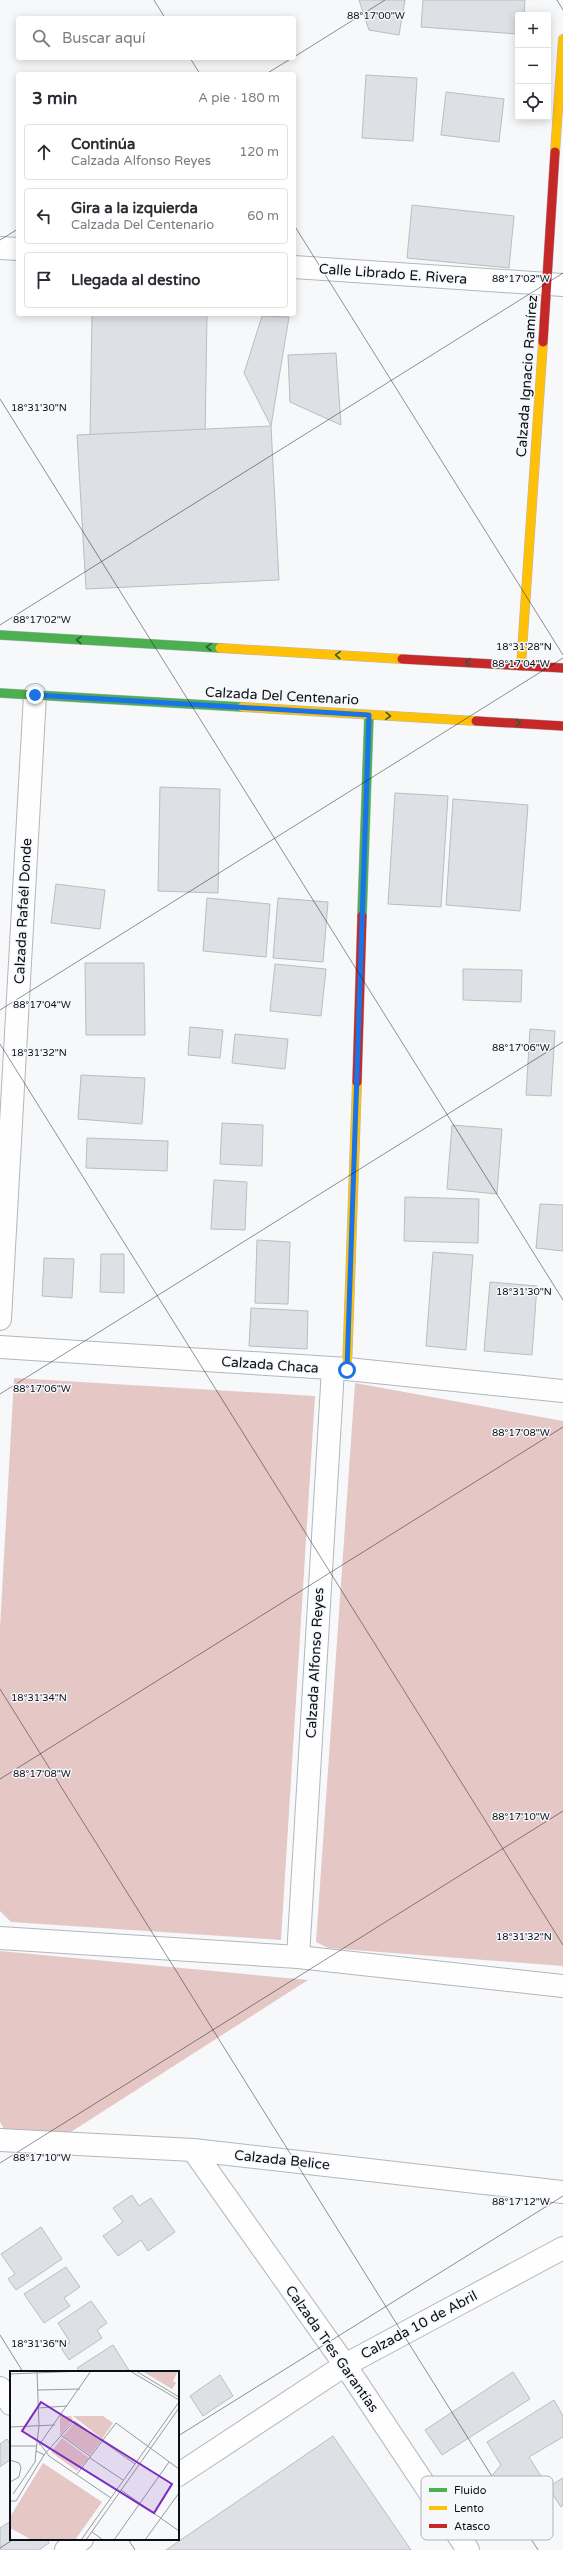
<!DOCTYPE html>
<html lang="es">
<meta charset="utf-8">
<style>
body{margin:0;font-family:"Varela Round",sans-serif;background:#f7f7f7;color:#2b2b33}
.controls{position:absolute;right:12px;top:12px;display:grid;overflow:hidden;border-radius:4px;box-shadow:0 2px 10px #0003}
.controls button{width:36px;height:36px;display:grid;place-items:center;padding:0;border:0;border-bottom:1px solid #e1e1e2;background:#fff;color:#2b2b33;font:20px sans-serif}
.stop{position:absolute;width:12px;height:12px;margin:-9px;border:3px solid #1a73e8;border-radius:50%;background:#fff}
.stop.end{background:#1a73e8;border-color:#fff;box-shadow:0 1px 4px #0008}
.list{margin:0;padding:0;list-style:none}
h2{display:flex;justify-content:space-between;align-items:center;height:52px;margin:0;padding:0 16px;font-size:17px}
h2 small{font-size:13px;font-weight:400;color:#7c7c81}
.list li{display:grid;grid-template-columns:26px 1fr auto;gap:12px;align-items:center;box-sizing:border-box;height:56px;margin:0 8px 8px;padding:0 8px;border:1px solid #e1e1e2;border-radius:4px}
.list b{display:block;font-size:15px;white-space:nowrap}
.list p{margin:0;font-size:13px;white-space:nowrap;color:#7c7c81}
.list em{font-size:13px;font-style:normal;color:#7c7c81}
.icon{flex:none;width:22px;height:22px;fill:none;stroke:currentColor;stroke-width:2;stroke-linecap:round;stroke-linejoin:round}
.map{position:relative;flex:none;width:563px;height:2550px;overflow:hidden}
.search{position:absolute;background:#fff;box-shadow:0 2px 10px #0003;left:16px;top:16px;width:280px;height:44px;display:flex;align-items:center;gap:10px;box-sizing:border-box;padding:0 14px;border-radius:4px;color:#7c7c81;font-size:15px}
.panel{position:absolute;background:#fff;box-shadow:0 2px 10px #0003;left:16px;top:72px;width:280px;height:244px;border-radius:4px}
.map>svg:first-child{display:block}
</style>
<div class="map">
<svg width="563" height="2550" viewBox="0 0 563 2550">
<rect width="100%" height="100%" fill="#f6f8fa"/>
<g fill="#e5c8c5">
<path d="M14 1378 315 1396 281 1940 11 1922 0 1911V1628Z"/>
<path d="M355 1383 563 1421V1966L328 1948 316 1942Z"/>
<path d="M0 1951 308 1980 24 2162 0 2122Z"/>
</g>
<g fill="#dde0e5" stroke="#babdc1">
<path d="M359 0H405L399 35 369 30Z"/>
<path d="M423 0H525L524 15H518V34L421 27Z"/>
<path d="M366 75 417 78 413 141 362 138Z"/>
<path d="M446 92 504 99 499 142 441 135Z"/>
<path d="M412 205 514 216 509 268 407 258Z"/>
<path d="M92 314H207L205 439 90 437Z"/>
<path d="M262 316 289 317 271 426 244 373Z"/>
<path d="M336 353 341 425 290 402 288 355Z"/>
<path d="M271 426 279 580 86 589 77 435Z"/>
<path d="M160 787 220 789 218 893 158 891Z"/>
<path d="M395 793 448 796 441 907 388 904Z"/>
<path d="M453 799 528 805 520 911 446 905Z"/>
<path d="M56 884 105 890 100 929 51 923Z"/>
<path d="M207 898 270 904 266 957 203 951Z"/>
<path d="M278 898 328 902 323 962 273 958Z"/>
<path d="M85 963H144L145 1035H86Z"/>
<path d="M275 964 326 969 321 1016 270 1011Z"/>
<path d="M463 969 522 970 521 1002 463 1000Z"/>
<path d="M190 1027 223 1030 220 1058 188 1055Z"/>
<path d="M530 1029 555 1031 551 1096 526 1095Z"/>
<path d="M235 1034 288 1039 285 1069 232 1063Z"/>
<path d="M81 1075 145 1078 142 1124 78 1119Z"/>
<path d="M222 1123 263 1125 262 1166 220 1164Z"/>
<path d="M452 1125 502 1129 497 1194 447 1189Z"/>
<path d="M87 1138 168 1141 167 1171 86 1168Z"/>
<path d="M214 1180 247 1182 245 1230 211 1229Z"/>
<path d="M405 1197 479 1199 478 1243 404 1241Z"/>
<path d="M540 1204 563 1205V1251L536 1248Z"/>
<path d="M257 1240 290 1242 288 1304 255 1303Z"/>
<path d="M433 1252 473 1255 466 1350 426 1346Z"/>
<path d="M101 1254H124V1293L100 1292Z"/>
<path d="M44 1258 74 1259 72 1298 42 1296Z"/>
<path d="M490 1282 537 1286 532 1355 484 1351Z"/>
<path d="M251 1308 308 1311 307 1349 249 1346Z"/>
<path d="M132 2195 139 2206 151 2198 175 2232 148 2251 141 2240 118 2256 103 2236 123 2222 113 2208Z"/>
<path d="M41 2227 62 2259 16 2290 8 2279 15 2274 1 2254Z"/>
<path d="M66 2267 80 2287 64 2298 70 2306 44 2323 24 2294Z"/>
<path d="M91 2301 107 2323 97 2330 102 2338 69 2360 61 2348 70 2342 58 2323Z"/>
<path d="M113 2345 130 2372H80L77 2368Z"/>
<path d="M513 2372 530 2399 442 2455 425 2430Z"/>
<path d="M220 2375 233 2396 203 2416 190 2396Z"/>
<path d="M554 2400 563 2416V2437L529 2457 544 2481 498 2509 483 2486 501 2465 487 2442Z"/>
<path d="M333 2436 411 2550H166Z"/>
<path d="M7 2439 11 2445V2459L0 2467V2444Z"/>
<path d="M563 2478V2505L561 2507 548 2487Z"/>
<path d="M11 2521V2539H47L49 2543 39 2550H0V2528Z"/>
</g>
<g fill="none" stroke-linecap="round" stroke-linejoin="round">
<defs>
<g id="street">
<path d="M0 248 18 249"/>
<path d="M294 267 563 285"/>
<path d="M0 1319 35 695"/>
<path d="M0 1347 347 1369 563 1391"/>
<path d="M0 1938 298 1957 563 1986"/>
<path d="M298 1957 333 1369"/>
<path d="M0 2140 193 2150 563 2192"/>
<path d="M193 2150 345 2365 468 2550"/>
<path d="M0 2388 11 2404"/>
<path d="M178 2475 345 2365 563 2248"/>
<path d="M66 2550 82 2539"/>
</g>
<g id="fast">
<path d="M0 635 220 648"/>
<path d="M0 693 242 707"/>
<path d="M362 916 369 715"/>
</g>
<g id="slow">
<path d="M555 152 563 39"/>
<path d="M220 648 402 659"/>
<path d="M521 666 543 342"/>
<path d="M242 707 476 721"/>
<path d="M347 1369 357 1082"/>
</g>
<g id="jam">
<path d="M543 342 555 152"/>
<path d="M402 659 563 668"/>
<path d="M476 721 563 726"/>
<path d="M357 1082 362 916"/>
</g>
</defs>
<use href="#street" stroke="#b3b7bb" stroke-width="24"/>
<use href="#fast" stroke="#b3b7bb" stroke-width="10"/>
<use href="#slow" stroke="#b3b7bb" stroke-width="10"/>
<use href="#jam" stroke="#b3b7bb" stroke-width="10"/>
<use href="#street" stroke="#fefefe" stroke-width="22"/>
<use href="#fast" stroke="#4caf50" stroke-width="9"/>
<use href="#slow" stroke="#ffc107" stroke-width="9"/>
<use href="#jam" stroke="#c62828" stroke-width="9"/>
</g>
<defs><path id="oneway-chevron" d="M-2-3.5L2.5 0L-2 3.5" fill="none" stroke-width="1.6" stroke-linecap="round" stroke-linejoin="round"/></defs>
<g stroke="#2c6033">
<use href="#oneway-chevron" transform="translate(79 640) rotate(-177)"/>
<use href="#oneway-chevron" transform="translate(209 647) rotate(-177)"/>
<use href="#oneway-chevron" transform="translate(338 655) rotate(-177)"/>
<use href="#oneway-chevron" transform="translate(468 662) rotate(-177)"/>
<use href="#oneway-chevron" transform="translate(388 716) rotate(3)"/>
<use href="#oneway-chevron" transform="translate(518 723) rotate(3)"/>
</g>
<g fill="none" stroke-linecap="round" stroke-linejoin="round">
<path stroke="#1a73e8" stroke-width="5" d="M35 695 369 715 347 1370"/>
</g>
<path fill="none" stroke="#0b1016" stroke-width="1" stroke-opacity="0.45" d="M154 0 165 18M557 0 563 10M294 57 385 0M190 58 200 74M266 74 292 58M294 225 563 655M0 240 18 229M0 399 563 1300M0 625 563 273M0 1010 563 658M0 1044 563 1945M0 1394 563 1042M0 1689 538 2550M0 1779 563 1427M0 2163 563 1811M0 2335 23 2372M178 2436 563 2196M128 2539 135 2550M0 2548 14 2539"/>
<g text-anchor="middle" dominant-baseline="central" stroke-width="3" stroke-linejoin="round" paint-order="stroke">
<g font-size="14" fill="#0b1016" stroke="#f5f7fb">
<text transform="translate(393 274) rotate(4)">Calle Librado E. Rivera</text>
<text transform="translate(527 376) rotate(-86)">Calzada Ignacio Ramírez</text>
<text transform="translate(282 696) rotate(3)">Calzada Del Centenario</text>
<text transform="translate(23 911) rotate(-87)">Calzada Rafaél Donde</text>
<text transform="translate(270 1365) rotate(4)">Calzada Chaca</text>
<text transform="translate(315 1663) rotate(-87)">Calzada Alfonso Reyes</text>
<text transform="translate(282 2160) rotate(6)">Calzada Belice</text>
<text transform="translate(419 2325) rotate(-28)">Calzada 10 de Abril</text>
<text transform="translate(332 2349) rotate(55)">Calzada Tres Garantías</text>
</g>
</g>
<g transform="translate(10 2371)">
<rect width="169" height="169" fill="#f6f8fa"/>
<path d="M132 0H168L163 10 166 12 162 18ZM50 45H61L63 49 50 65ZM63 45H93L103 52 92 68ZM65 51 91 70 80 84 53 65ZM52 67 79 87 67 100 41 81ZM33 92 92 131 65 169H22L0 157V146Z" fill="#e5c8c5"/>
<path fill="none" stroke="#989b9f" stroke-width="1" d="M27 0 29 55 26 80 35 84M120 0 169 29M126 0 169 26M0 3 73 0M28 19 70 18M28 37 57 35M0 56 45 54M52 65 81 86M28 70 39 85 101 127M29 74 81 0M0 75H27M80 87 113 109M0 89 9 92 11 96 9 106 0 111M67 103 106 52 169 98M111 119 169 160M3 123 25 91 26 80M0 127 1 130H6L34 84 64 50 125 93M82 161 93 169M71 169 169 31M76 169 169 37M104 169 159 91M135 169 169 122"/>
<path fill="#7b2cbf" fill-opacity="0.15" stroke="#7b2cbf" stroke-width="2" d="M31 31 162 113 144 142 12 60Z"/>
<rect width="169" height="169" fill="none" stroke="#0b1016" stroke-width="2"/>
</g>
<rect x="421" y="2476" width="132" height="64" rx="6" fill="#f5f7fb" stroke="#afb2b6" stroke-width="1"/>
<rect x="429" y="2488" width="18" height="4" fill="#4caf50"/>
<rect x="429" y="2506" width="18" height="4" fill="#ffc107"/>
<rect x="429" y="2524" width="18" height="4" fill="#c62828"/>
<g font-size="11" fill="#0b1016">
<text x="454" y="2494">Fluido</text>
<text x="454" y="2512">Lento</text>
<text x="454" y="2530">Atasco</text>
</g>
<g font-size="10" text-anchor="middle" fill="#0b1016" stroke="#f5f7fb" stroke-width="3" stroke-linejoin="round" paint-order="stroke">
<text x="376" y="19">88°17'00"W</text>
<text x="521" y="282">88°17'02"W</text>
<text x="39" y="411">18°31'30"N</text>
<text x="42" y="623">88°17'02"W</text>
<text x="524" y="650">18°31'28"N</text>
<text x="521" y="667">88°17'04"W</text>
<text x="42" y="1008">88°17'04"W</text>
<text x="521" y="1051">88°17'06"W</text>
<text x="39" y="1056">18°31'32"N</text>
<text x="524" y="1295">18°31'30"N</text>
<text x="42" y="1392">88°17'06"W</text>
<text x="521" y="1436">88°17'08"W</text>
<text x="39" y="1701">18°31'34"N</text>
<text x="42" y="1777">88°17'08"W</text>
<text x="521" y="1820">88°17'10"W</text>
<text x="524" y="1940">18°31'32"N</text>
<text x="42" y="2161">88°17'10"W</text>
<text x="521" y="2205">88°17'12"W</text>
<text x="39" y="2347">18°31'36"N</text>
</g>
</svg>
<div class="controls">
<button>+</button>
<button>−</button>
<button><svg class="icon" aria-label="locate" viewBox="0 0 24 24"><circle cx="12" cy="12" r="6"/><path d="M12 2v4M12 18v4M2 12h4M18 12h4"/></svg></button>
</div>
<div class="stop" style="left:347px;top:1370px"></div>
<div class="stop end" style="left:35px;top:695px"></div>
<div class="search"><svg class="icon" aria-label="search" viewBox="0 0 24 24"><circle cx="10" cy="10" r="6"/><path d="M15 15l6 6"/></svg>Buscar aquí</div>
<section class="panel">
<h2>3 min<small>A pie · 180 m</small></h2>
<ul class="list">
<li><svg class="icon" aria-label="ahead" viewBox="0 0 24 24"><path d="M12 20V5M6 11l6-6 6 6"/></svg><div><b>Continúa</b><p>Calzada Alfonso Reyes</p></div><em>120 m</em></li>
<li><svg class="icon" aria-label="left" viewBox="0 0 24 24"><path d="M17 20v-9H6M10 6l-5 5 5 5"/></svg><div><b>Gira a la izquierda</b><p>Calzada Del Centenario</p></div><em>60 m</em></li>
<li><svg class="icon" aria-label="arrive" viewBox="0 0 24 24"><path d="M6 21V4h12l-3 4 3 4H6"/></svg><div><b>Llegada al destino</b></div></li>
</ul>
</section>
</div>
